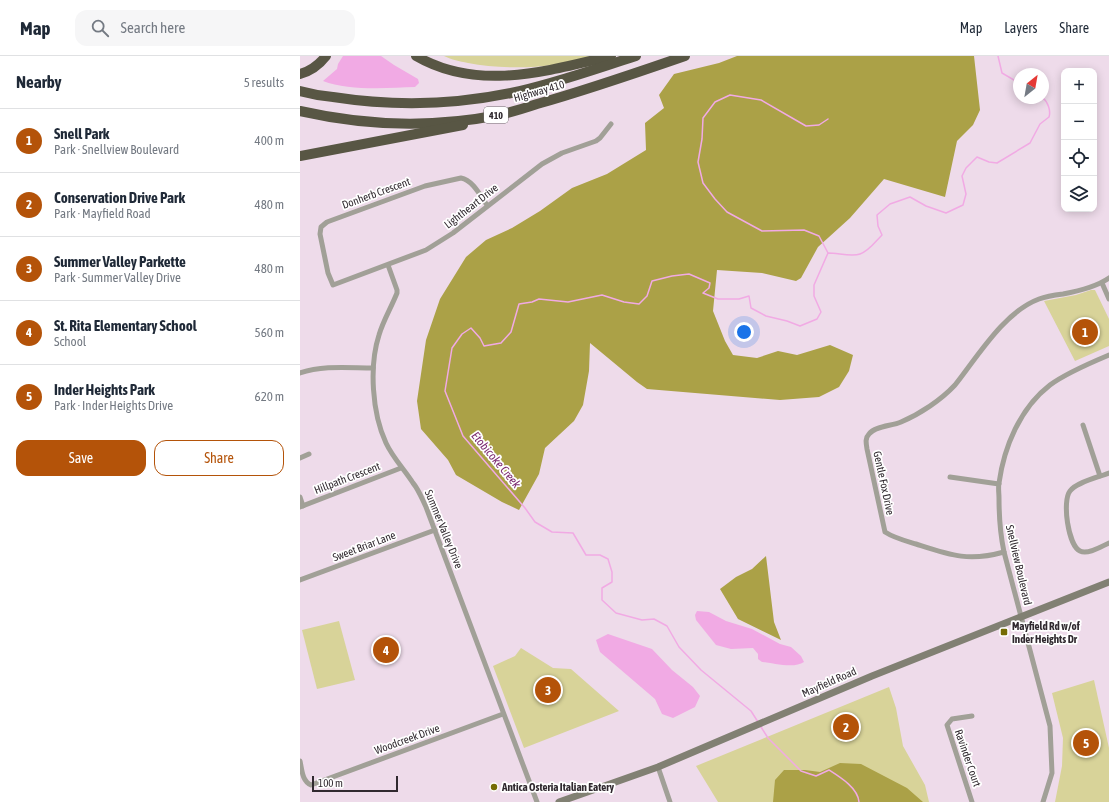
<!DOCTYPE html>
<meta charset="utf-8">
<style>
body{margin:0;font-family:"Asap Condensed",sans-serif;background:#f6f6f7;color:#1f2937}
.controls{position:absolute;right:12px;top:12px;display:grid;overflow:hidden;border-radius:8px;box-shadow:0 2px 10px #0003}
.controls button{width:36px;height:36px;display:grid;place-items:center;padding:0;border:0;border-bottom:1px solid #e0e1e3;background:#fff;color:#1f2937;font:20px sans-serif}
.compass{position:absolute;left:713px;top:12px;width:36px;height:36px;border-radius:50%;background:#fff;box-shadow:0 2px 10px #0003;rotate:31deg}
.scale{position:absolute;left:12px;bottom:10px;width:86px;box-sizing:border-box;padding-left:4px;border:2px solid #30292f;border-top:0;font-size:11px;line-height:14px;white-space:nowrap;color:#30292f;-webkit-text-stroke:3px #fff;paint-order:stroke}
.you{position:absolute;left:444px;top:276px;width:14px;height:14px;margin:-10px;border:3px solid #fff;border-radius:50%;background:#1a73e8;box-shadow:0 0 0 6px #1a73e833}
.badge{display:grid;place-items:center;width:26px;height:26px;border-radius:50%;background:#b45309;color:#fff;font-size:13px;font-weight:700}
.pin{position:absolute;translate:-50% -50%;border:2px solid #fff;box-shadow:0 1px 4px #0006}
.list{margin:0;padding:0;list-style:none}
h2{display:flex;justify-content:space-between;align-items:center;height:52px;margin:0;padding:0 16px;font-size:17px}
h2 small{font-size:13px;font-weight:400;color:#747a83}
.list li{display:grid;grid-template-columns:26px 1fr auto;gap:12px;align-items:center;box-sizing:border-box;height:64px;padding:0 16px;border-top:1px solid #e0e1e3}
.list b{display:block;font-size:15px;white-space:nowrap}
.list p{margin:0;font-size:13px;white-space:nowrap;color:#747a83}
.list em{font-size:13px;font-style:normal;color:#747a83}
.actions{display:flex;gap:8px;padding:12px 16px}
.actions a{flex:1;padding:9px 0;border:1px solid #b45309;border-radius:12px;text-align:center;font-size:14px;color:#b45309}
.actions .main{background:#b45309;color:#fff}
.icon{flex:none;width:22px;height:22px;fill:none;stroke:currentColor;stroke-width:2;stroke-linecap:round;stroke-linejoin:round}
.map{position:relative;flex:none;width:809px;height:746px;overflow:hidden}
header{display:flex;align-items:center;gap:24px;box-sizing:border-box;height:56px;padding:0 20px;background:#fff;border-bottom:1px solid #e0e1e3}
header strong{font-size:19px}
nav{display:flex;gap:22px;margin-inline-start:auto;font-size:14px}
.search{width:280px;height:36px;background:#f6f6f7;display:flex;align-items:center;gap:10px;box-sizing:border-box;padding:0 14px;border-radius:12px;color:#747a83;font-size:15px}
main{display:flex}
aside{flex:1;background:#fff}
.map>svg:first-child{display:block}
</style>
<header>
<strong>Map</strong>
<div class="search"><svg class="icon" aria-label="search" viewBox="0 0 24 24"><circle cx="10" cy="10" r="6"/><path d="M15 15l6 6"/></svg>Search here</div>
<nav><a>Map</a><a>Layers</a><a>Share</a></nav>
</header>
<main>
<aside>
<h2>Nearby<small>5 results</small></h2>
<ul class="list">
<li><span class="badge">1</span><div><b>Snell Park</b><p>Park · Snellview Boulevard</p></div><em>400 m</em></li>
<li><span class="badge">2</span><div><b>Conservation Drive Park</b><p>Park · Mayfield Road</p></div><em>480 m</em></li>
<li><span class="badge">3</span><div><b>Summer Valley Parkette</b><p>Park · Summer Valley Drive</p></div><em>480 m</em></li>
<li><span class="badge">4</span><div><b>St. Rita Elementary School</b><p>School</p></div><em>560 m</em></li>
<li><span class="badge">5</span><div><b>Inder Heights Park</b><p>Park · Inder Heights Drive</p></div><em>620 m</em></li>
</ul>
<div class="actions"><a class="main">Save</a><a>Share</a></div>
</aside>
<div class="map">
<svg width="809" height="746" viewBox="0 0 809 746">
<rect width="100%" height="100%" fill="#eedbea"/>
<g fill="#d8d399">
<path d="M144 0H291C254 13 206 14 168 7 159 5 152 4 144 0Z"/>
<path d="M791 234H795L809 263V290L775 305 744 245 776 239Z"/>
<path d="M39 565 55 624 17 633 2 574Z"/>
<path d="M221 592 253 612 271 613 319 655 224 692 193 610 215 600Z"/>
<path d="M794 624 809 692V746H755L762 710 763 682 752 637Z"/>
<path d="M589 631 596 652 603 690 625 729 629 746H418L396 710Z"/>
</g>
<g fill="#aba147">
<path d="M437 0H674L680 54 673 69 657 85 645 141 584 123 550 162 518 191 501 222 496 225 462 217 417 214 413 255 425 285 433 299 457 302 478 295 497 299 530 289 553 299 549 315 539 331 519 341 480 344 347 333 337 326 290 287 289 315 283 349 274 365 245 392 239 418 219 454 202 446 156 419 148 404 121 373 117 345 126 284 140 243 166 201 186 184 212 172 240 155 272 132 307 118 346 94 345 67 364 52 359 39 374 18 419 7Z"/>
<path d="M466 500 474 566 481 584 438 563 420 533 436 521 452 513Z"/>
<path d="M540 707 561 708 607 732 623 746H473L475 724 484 714H505L520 716Z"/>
</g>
<g fill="#f1aae4">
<path d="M43 0H81L94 9 118 23 119 27 115 31C88 32 48 35 23 25L37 13 38 8Z"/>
<path d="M397 555 409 556 426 565 452 573 480 588 491 591 501 600 504 606C494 613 474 607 462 606L458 603V598L453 592 431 593 416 589 396 564 395 559Z"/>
<path d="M308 578 352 593 372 614 393 631 400 640 395 651 373 662 362 658 355 643 300 596 296 584Z"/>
</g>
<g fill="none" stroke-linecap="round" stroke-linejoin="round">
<g stroke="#f1aae4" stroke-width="1.5">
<path d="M698 0 702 17 719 27"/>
<path d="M528 63 519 69 506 70 461 44 430 39 415 46 403 62 402 83 398 106 403 127 415 143 427 156 462 175 504 174 519 180 528 197"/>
<path d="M458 666 451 655 401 614 379 591 367 570 354 563 342 564 316 557 302 544V532L312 526V516L308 503 300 499H286L273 477 252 476 235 466 225 452 163 380 145 335 152 292 162 278 171 272 180 282 184 290 201 287 211 276 219 248 232 246 239 243 268 246 302 239 324 246 339 248 347 240 352 225 372 220 389 218 410 227 409 232 403 237 418 243H439L449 240 451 252 466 260 487 265 500 270 517 263 521 256 514 240V229L528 197C538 197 552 201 560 198 569 195 576 185 582 179L578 170 577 159 590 148 610 141 626 150 646 157 663 149 666 138 662 120 666 112 677 101 689 106 697 107 730 87 740 68 749 61C751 55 748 46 743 42"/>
<path d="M461 671 468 682 501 715 516 720 529 714C540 721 558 732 559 746"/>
</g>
<g stroke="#a1a097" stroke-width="5">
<path d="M187 149C181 141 173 124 161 122L125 130 27 166 21 171 20 178 28 217 33 229 126 194 153 177 242 108 262 97 296 85 300 82 311 68"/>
<path d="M88 209 97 234V237C91 252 83 265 79 279 69 310 72 357 86 387 93 402 104 413 113 427 119 434 122 443 126 451L237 746"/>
<path d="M802 227 809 243"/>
<path d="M0 317C23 309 49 312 73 312"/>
<path d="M783 369 800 420"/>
<path d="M0 402 9 398"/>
<path d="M809 417C799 421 777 426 770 435 762 445 768 489 780 495 788 499 802 490 809 487"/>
<path d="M650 421 699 428"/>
<path d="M0 441 3 450"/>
<path d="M0 451 101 412"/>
<path d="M704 496C668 506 650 499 616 488 606 485 594 482 585 476L567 393C566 387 565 382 569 378 575 370 592 370 601 366 620 358 641 344 655 329 678 300 704 256 739 243 747 240 755 239 763 238 779 235 796 231 809 222"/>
<path d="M0 524 135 474"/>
<path d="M0 705C2 714 2 725 11 729L203 658"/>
<path d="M358 711 370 746"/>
<path d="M672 746 647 669 652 663 672 660"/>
<path d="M743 746 752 717 750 670 704 496C700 477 699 461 699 442 699 437 698 432 699 427 704 391 720 352 750 329 766 317 790 307 809 299"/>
</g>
<path stroke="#818073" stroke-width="7" d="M259 746 358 711 572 620 809 526"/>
<g stroke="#585644" stroke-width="10">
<path d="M116 0C178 36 247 15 311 0"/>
<path d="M0 18C11 15 19 9 26 0"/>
<path d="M0 35C11 38 22 40 33 41 91 50 153 49 211 37 254 28 295 13 336 0"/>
<path d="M0 55C66 70 133 72 199 59 212 56 225 52 237 48 287 34 336 17 385 0"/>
<path d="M0 100 163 69"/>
</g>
</g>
<g fill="#756b05" stroke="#fff" stroke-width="1.5">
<rect x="700" y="572" width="8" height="8" rx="2"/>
<circle cx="194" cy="731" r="4"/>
</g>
<g text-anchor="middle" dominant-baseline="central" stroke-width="3.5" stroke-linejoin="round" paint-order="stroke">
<rect fill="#fff" stroke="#6e696d" stroke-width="1" x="184" y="51" width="24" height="16" rx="3"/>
<g font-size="10" font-weight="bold" fill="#30292f">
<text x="196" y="59">410</text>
</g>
<g font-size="11" fill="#30292f" stroke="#fff">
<text transform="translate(239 35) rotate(-16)">Highway 410</text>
<text transform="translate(76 137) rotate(-20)">Donherb Crescent</text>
<text transform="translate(171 150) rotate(-38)">Lightheart Drive</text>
<text transform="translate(47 422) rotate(-21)">Hillpath Crescent</text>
<text transform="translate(584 427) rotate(78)">Gentle Fox Drive</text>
<text transform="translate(144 473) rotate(68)">Summer Valley Drive</text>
<text transform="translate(64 490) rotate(-21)">Sweet Briar Lane</text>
<text transform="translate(719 509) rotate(77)">Snellview Boulevard</text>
<text transform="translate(529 626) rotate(-24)">Mayfield Road</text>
<text transform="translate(107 683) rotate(-20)">Woodcreek Drive</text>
<text transform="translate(668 702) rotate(71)">Ravinder Court</text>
</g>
<g font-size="11" font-weight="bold" fill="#30292f" stroke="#fff" text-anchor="start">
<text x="712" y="570">Mayfield Rd w/of<tspan x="712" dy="13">Inder Heights Dr</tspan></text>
<text x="202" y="731">Antica Osteria Italian Eatery</text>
</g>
<g font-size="12" font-style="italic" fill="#7b2970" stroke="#fff">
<text transform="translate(196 404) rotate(50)">Etobicoke Creek</text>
</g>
</g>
</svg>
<div class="controls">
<button>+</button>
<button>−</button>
<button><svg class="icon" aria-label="locate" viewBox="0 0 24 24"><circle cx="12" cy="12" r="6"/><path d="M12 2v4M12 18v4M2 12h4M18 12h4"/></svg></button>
<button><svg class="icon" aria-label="layers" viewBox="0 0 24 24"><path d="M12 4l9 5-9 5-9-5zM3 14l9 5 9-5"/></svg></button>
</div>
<svg class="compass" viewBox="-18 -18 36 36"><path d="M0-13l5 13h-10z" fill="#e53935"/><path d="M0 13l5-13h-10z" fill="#747a83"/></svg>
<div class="scale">100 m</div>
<div class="you"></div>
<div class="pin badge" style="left:785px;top:276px">1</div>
<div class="pin badge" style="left:546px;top:671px">2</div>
<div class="pin badge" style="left:248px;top:634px">3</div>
<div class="pin badge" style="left:86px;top:594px">4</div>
<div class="pin badge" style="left:786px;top:687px">5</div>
</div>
</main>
